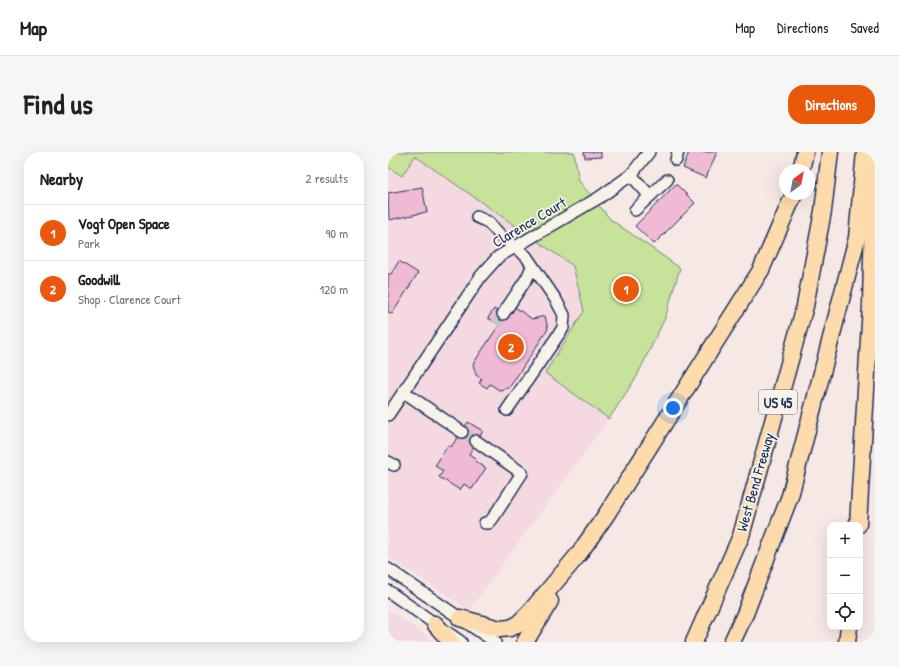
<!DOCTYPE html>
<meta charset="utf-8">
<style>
body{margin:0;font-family:"Patrick Hand",sans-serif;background:#f6f6f6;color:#202124}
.controls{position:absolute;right:12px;bottom:12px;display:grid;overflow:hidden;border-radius:8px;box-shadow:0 4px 16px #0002}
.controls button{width:36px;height:36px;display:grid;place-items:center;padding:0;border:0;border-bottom:1px solid #e0e0e0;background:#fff;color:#202124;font:20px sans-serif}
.compass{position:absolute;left:391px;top:12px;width:36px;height:36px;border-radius:50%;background:#fff;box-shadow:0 4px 16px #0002;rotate:32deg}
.you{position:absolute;left:285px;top:256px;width:14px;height:14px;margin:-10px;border:3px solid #fff;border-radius:50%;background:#1a73e8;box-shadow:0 0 0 6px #1a73e833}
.badge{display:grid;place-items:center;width:26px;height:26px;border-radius:50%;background:#ea580c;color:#fff;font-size:13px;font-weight:700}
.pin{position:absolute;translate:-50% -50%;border:2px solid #fff;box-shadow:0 1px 4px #0006}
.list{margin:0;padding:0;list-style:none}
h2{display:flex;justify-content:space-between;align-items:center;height:52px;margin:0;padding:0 16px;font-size:17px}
h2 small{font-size:13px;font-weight:400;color:#757577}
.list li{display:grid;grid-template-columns:26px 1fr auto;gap:12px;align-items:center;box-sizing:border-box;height:56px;padding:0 16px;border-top:1px solid #e0e0e0}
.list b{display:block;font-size:15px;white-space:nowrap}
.list p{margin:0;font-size:13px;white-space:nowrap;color:#757577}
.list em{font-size:13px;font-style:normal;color:#757577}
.icon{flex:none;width:22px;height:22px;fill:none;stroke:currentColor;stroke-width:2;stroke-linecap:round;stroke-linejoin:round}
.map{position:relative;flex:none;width:487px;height:490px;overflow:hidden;border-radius:16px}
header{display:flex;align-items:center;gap:24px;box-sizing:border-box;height:56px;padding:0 20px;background:#fff;border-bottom:1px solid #e0e0e0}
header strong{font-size:19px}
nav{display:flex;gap:22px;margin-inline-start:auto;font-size:14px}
.intro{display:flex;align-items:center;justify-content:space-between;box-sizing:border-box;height:96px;padding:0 24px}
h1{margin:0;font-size:28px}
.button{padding:10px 18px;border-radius:16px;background:#ea580c;color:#fff;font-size:14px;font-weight:700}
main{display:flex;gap:24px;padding:0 24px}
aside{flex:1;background:#fff;border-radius:16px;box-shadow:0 4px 16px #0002}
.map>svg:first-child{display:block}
</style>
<header>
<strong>Map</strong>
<nav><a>Map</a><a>Directions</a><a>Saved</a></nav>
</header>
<div class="intro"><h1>Find us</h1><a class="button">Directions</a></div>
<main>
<aside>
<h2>Nearby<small>2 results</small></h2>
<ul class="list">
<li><span class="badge">1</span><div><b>Vogt Open Space</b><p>Park</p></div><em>90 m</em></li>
<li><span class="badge">2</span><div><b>Goodwill</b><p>Shop · Clarence Court</p></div><em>120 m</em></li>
</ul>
</aside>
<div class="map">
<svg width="487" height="490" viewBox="0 0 487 490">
<rect width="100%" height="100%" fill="#f6e8e4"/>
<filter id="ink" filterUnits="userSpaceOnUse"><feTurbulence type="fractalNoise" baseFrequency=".025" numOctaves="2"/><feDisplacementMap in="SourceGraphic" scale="8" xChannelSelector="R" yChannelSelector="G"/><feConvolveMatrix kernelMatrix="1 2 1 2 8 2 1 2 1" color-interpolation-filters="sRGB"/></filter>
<g filter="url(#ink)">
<g fill="#f4dae0">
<path d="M27 4 185 114 196 159 157 221 221 267 81 458 0 405V15L14 24Z"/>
<path d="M0 457 48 490H0Z"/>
</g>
<path fill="#c7e299" stroke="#71887c" d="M0 0H186L191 29 222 67 292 116 277 166 249 224 221 267 157 221 196 159 185 114 27 4 14 24 0 15Z"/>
<g fill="#f0bad5" stroke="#1b2f5e">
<path d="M196 0H213V5L197 6Z"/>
<path d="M301 0H329L318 26 295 16Z"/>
<path d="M288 32 307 51 266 92 247 74Z"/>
<path d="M34 35 39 60 1 68 0 41Z"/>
<path d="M11 109 30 121 4 162 0 160V122H3Z"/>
<path d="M124 153 144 167 157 164 160 177 121 236 111 238 102 232 99 236 91 231 94 227 88 223 85 212 111 173 100 166 106 157 117 164Z"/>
<path d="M80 270 95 279 81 302 88 307 87 309 98 316 84 337 76 332 72 338 51 325 55 319 47 314 60 293 63 295Z"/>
</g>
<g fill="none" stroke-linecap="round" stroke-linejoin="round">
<g stroke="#cac3c9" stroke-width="11" stroke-dasharray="11 5.5" stroke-linecap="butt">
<path d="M108 172 115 162"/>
<path d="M74 280 88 289"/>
</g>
<defs>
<g id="minor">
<path d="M288 8 290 0"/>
<path d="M243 23 262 44"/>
<path d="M247 58 279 28"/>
<path d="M89 65 100 70 115 86 138 104 168 148 176 163 175 176 119 258"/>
<path d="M115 162 139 126 144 115"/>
<path d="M16 240 74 280"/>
<path d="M0 263 93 124 110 105 212 45 243 23 261 0"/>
<path d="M88 289 134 321 105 366 101 371H97"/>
<path d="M0 310 6 313"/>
<path d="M0 417 107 490"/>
<path d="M0 439 73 490"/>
</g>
<g id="highway">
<path d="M413 18 417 0"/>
<path d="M470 373 483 153 486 11"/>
<path d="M72 466 112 477 122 476 129 473 142 460 190 403 218 363 373 118 406 42"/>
<path d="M47 472 63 490"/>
<path d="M137 490 162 449"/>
<path d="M306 490 353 384 417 154 435 59 442 0"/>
<path d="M344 490 357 462 402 344 469 86 477 0"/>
<path d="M459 490 461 475"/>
</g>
</defs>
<use href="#minor" stroke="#1b2f5e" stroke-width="14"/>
<use href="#highway" stroke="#1b2f5e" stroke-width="19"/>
<use href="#minor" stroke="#f7f3e8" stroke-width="11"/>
<use href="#highway" stroke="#fedbac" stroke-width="16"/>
</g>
</g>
<g text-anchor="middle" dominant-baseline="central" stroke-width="3.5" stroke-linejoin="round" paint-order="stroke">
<rect fill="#f7f3e8" stroke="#5d6a87" stroke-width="1" x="371" y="238" width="38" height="24" rx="3"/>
<g font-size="14" font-weight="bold" fill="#1b2f5e">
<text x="390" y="250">US 45</text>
</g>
<g font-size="15" fill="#1b2f5e" stroke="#f7f3e8">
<text transform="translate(141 70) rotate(-31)">Clarence Court</text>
<text transform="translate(367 330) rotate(-74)">West Bend Freeway</text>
</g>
</g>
</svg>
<div class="controls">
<button>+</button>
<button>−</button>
<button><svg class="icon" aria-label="locate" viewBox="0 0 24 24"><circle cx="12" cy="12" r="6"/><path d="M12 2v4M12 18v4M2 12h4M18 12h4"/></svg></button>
</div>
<svg class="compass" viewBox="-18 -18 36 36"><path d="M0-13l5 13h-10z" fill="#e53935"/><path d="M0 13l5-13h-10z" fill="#757577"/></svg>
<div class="you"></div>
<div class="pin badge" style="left:238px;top:137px">1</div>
<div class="pin badge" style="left:123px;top:195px">2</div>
</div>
</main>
